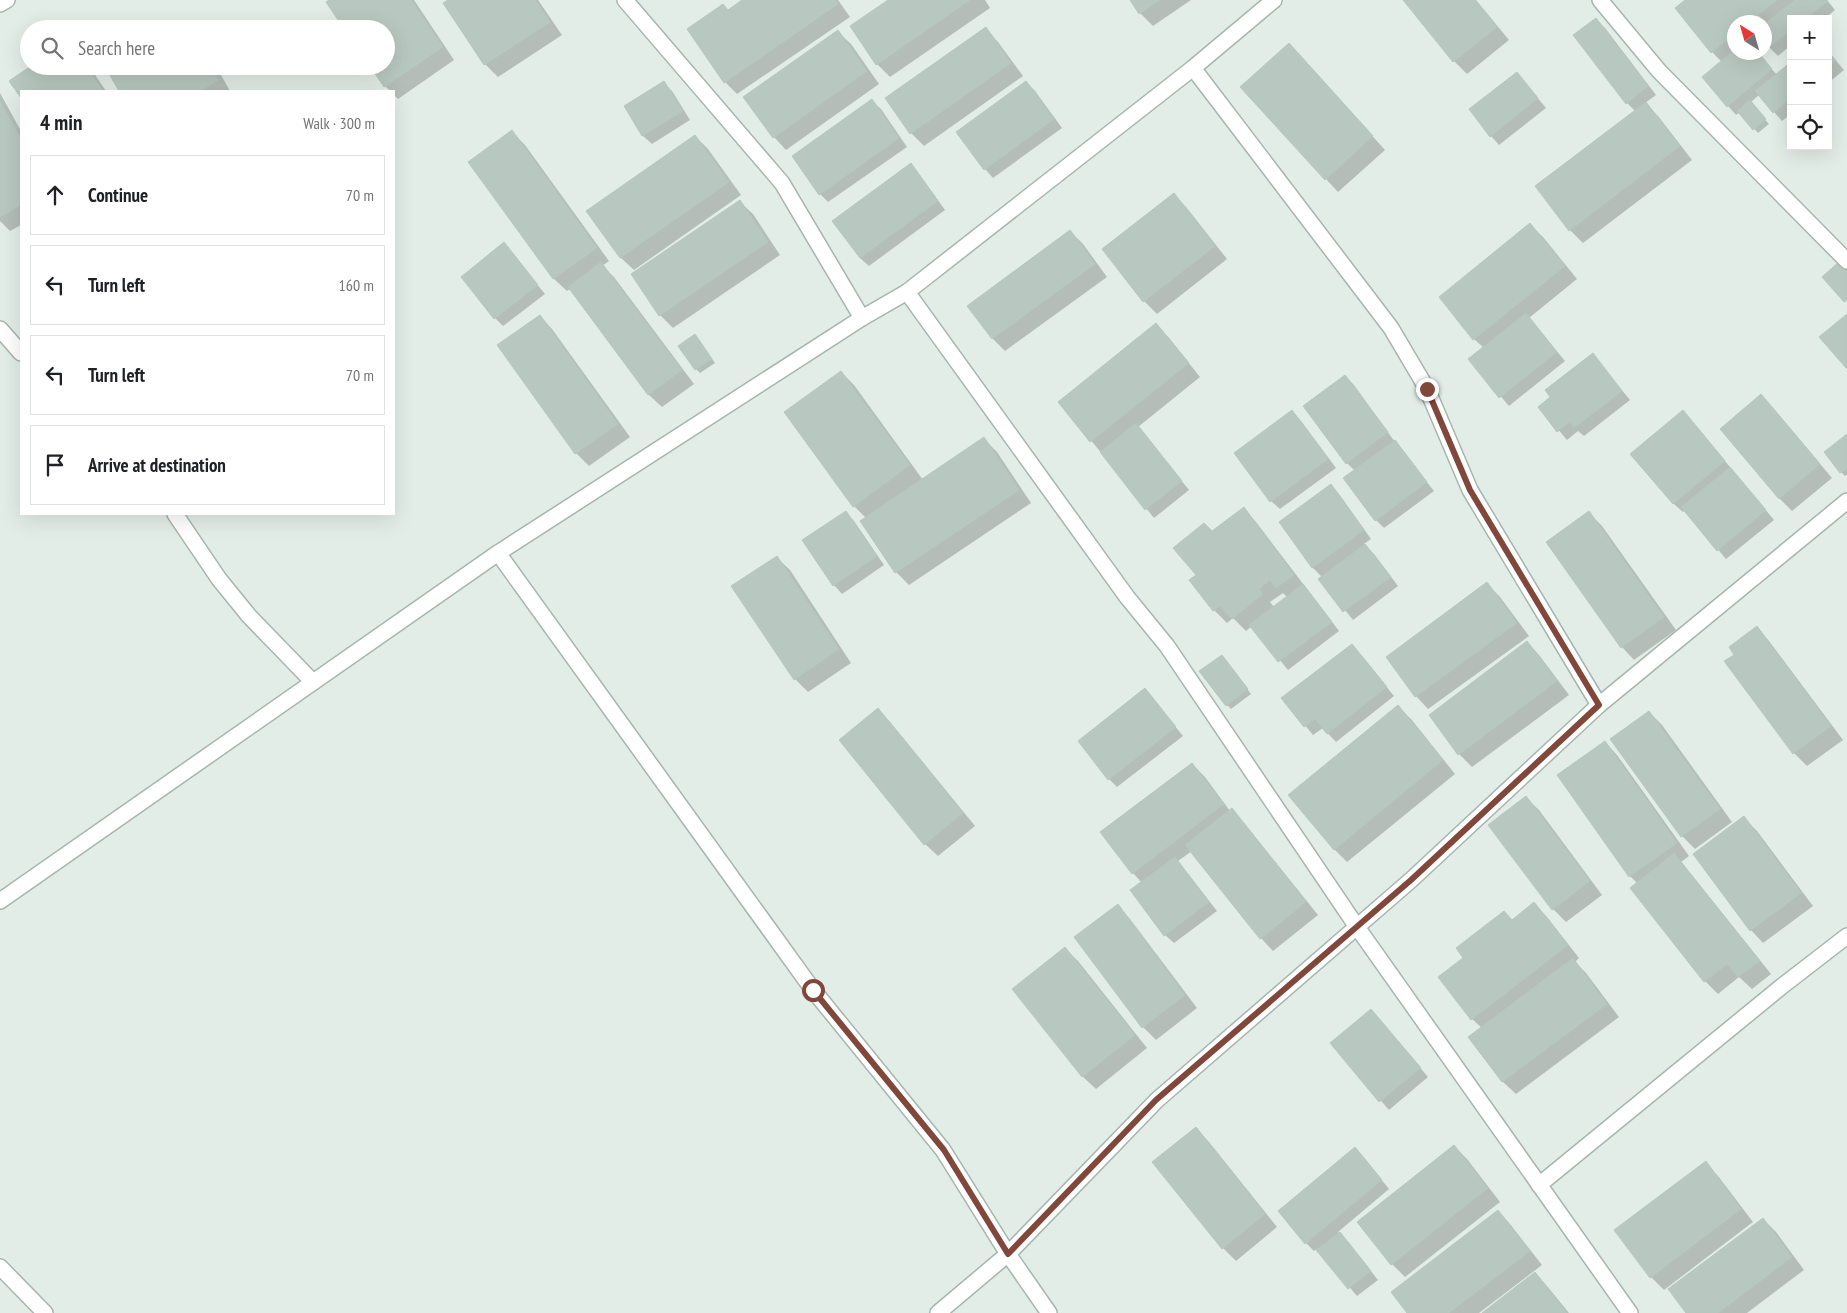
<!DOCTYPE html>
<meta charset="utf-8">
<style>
body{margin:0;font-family:"PT Sans Narrow",sans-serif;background:#f2f2f2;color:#202124}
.controls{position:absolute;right:15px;top:15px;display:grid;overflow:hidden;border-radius:0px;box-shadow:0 5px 20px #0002}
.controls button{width:45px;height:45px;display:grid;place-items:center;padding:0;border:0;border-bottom:1px solid #e0e0e0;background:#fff;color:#202124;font:25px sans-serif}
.compass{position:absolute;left:1727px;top:15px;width:45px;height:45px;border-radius:50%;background:#fff;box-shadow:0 5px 20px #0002;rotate:323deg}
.stop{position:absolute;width:15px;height:15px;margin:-11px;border:4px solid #81473b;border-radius:50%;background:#fff}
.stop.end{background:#81473b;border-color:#fff;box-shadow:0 1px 5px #0008}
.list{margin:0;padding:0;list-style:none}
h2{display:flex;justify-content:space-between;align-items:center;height:65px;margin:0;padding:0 20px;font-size:21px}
h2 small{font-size:16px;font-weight:400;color:#757577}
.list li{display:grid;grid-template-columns:32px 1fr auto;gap:15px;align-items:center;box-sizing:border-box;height:80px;margin:0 10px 10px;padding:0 10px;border:1px solid #e0e0e0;border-radius:0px}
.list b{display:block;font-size:19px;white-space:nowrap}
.list em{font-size:16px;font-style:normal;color:#757577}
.icon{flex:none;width:28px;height:28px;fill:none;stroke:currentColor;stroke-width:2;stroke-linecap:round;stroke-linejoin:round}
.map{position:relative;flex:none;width:1847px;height:1313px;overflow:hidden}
.search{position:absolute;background:#fff;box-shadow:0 5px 20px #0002;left:20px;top:20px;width:375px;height:55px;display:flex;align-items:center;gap:12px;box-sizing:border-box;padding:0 18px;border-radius:28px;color:#757577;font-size:19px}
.panel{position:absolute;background:#fff;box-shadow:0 5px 20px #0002;left:20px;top:90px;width:375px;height:425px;border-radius:0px}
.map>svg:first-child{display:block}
</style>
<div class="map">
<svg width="1847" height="1313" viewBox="0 0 1847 1313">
<rect width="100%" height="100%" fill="#e3ede8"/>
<g fill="#0003" fill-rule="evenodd">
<path d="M331 0H414L454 60 398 99 394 95V91H390L385 86 386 29Z"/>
<path d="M447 0H538L562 35 498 77 485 64 445 3 448 1Z"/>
<path d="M745 0H838L850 17 737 94 725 82 729 11Z"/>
<path d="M890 0H985L990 8 890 77 877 64Z"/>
<path d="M1131 0H1191L1153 26 1140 13Z"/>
<path d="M1405 0H1476L1509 40 1467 74 1454 61Z"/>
<path d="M1687 0H1827L1835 10 1824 19H1791V45L1778 56 1764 42V22H1734V52H1757L1777 75 1791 64V114L1782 121 1759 95 1750 103 1769 124 1758 133 1740 112 1736 115 1728 106 1722 62 1712 52Z"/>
<path d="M1596 20 1605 28 1656 95 1645 103 1658 116 1692 160 1583 243 1570 230 1635 111 1627 103Z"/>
<path d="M986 29 998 42 1023 76 924 146 911 133 887 98Z"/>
<path d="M838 32 851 44 879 84 786 150 774 137Z"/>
<path d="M1828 51 1844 70 1828 83Z"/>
<path d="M1302 58 1385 150 1338 192 1326 179Z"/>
<path d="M33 66H89L106 91H21V96L11 81Z"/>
<path d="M121 66H216L230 91H120L110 73Z"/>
<path d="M1517 73 1546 108 1499 145 1491 136Z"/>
<path d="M1026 82 1035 91 1062 128 993 178 985 169Z"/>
<path d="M663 83 672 91 690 120 652 144 643 136 626 107Z"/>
<path d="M0 93 21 131V225L10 231 0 221Z"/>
<path d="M872 101 881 109 907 147 828 202 820 194Z"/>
<path d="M512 132 525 145 609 261 602 266 614 277 694 384 662 407 649 395 570 289 567 291 554 279 470 162Z"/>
<path d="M695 136 708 149 741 195 634 270 621 258 588 211Z"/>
<path d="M911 165 919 174 945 210 869 266 860 258Z"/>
<path d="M1173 194 1186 207 1227 259 1157 314 1144 301Z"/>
<path d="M740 202 753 214 780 255 673 328 660 315Z"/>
<path d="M1530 225 1543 237 1577 279 1529 318 1565 361 1509 406 1470 360 1484 348 1474 339Z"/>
<path d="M1070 231 1083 244 1107 277 1005 351 993 339 969 306Z"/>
<path d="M504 244 545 294 503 326 495 318Z"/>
<path d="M540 316 552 329 630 437 589 466 576 453 499 345Z"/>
<path d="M1156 325 1169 338 1200 377 1138 427 1189 490 1154 518 1060 402Z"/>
<path d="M699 340 715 363 700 373 696 369Z"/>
<path d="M1593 355 1630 400 1584 436 1578 431 1567 440 1540 408Z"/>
<path d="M841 372 854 385 923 480 984 439 997 452 1031 503 909 585 896 572 866 518 854 506Z"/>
<path d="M1345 376 1354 385 1395 442 1434 491 1384 528 1376 520 1355 471 1347 463Z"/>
<path d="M1761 396 1774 409 1832 478 1792 511 1779 498Z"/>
<path d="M1292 412 1301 421 1336 468 1280 509 1271 501Z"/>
<path d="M1691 420 1774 520 1726 559 1685 510 1683 512 1674 504 1632 454Z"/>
<path d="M1847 436V475L1845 476 1841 472Z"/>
<path d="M1331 486 1339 494 1371 539 1364 544 1374 554 1398 586 1353 620 1320 579 1322 577 1312 567Z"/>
<path d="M1243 509 1256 522 1339 631 1288 670 1252 626 1246 631 1233 618 1227 623 1214 610 1212 532ZM1283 593 1287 597 1274 607 1270 602Z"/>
<path d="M846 513 854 521 884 565 842 594 834 585Z"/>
<path d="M1589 513 1602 526 1676 630 1634 660 1622 647Z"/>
<path d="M777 558 790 570 851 663 808 692 795 679Z"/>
<path d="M1487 584 1500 597 1529 636 1428 709 1416 696Z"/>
<path d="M1757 628 1769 641 1843 740 1807 766 1794 753 1735 655Z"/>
<path d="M1527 642 1539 655 1569 695 1472 767 1459 754 1430 715Z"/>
<path d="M1352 645 1394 696 1336 742 1323 728 1313 735 1283 699Z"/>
<path d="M1225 660 1251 694 1231 709 1227 705Z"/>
<path d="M1145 690 1183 736 1117 787 1109 779Z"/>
<path d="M1398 707 1411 719 1455 774 1347 862 1335 850 1290 795Z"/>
<path d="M878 710 891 723 975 826 938 856 925 844Z"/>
<path d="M1649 712 1662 725 1732 822 1695 849 1682 836Z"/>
<path d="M1605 742 1617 755 1689 856 1681 862 1771 974 1752 989 1739 977 1718 994 1705 981 1638 884 1630 876Z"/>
<path d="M1192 764 1205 777 1230 811 1244 823 1318 915 1273 951 1261 938 1192 851 1178 861 1217 911 1174 943 1165 935 1142 883 1133 873Z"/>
<path d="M1526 798 1539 810 1602 895 1566 922 1553 909 1490 825Z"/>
<path d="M1744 818 1757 831 1813 906 1763 943 1751 930Z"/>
<path d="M1534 904 1547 917 1579 958 1575 962 1586 973 1619 1017 1516 1094 1503 1082 1470 1037 1482 1028 1472 1019 1512 921Z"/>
<path d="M1118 906 1130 919 1197 1008 1156 1040 1143 1027Z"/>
<path d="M1065 949 1078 961 1147 1048 1096 1089 1083 1077 1014 989Z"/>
<path d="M1379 1019 1428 1077 1389 1110 1331 1043Z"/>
<path d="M1196 1129 1209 1142 1277 1227 1236 1261 1223 1248Z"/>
<path d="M1454 1146 1467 1159 1500 1202 1405 1277 1392 1264Z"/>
<path d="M1363 1157 1389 1189 1338 1232 1348 1242 1378 1280 1357 1296 1317 1249 1314 1251 1306 1243Z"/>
<path d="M1705 1163 1718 1176 1753 1222 1664 1290 1651 1277Z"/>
<path d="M1498 1211 1510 1224 1542 1265 1479 1313H1408Z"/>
<path d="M1763 1219 1776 1232 1804 1270 1747 1313H1688Z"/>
<path d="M1535 1273 1547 1286 1569 1313H1484Z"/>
</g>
<g fill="#b8c8c1" stroke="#b5c7bf">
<path d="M329 0H411L443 47 384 87 370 66H386V29H344L326 2Z"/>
<path d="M448 0H535L550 22 484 65 443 3Z"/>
<path d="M742 0H835L838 4 724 83 687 29 723 4 728 10Z"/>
<path d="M888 0H970L876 65 850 26Z"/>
<path d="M1130 0H1160L1139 14Z"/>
<path d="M1403 0H1475L1497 27 1453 62Z"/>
<path d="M1685 0H1777L1749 22H1734V34L1711 53 1675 8Z"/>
<path d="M1795 0 1828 1 1805 19H1791V30L1768 48 1764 44V24Z"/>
<path d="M1596 18 1648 86 1626 104 1573 35Z"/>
<path d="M986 27 1011 63 910 134 885 98Z"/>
<path d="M838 30 867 71 773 138 743 97Z"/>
<path d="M1289 43 1373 136 1325 180 1240 87Z"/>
<path d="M1734 50V52H1758L1772 69 1727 107 1702 77Z"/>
<path d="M1828 51 1836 61 1828 67Z"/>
<path d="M1791 62V98L1773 113 1755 91Z"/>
<path d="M31 66H86L103 91H21V98L9 81Z"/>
<path d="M118 66H211L219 80 200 91H119L108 72Z"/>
<path d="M1517 72 1538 98 1490 137 1469 109Z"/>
<path d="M664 81 683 111 642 136 624 106Z"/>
<path d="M1026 81 1054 119 984 170 956 132Z"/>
<path d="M872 99 899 138 819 195 792 156Z"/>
<path d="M1750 100 1766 119 1753 130 1737 111Z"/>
<path d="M0 101 21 139V205L0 217Z"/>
<path d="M1646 102 1680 146 1569 231 1535 186Z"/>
<path d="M512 130 597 248 553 279 468 162Z"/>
<path d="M695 135 729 182 620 258 586 211Z"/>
<path d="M911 163 938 201 860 258 832 221Z"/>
<path d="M1174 193 1215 246 1143 302 1102 249Z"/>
<path d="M740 200 768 242 659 316 631 274Z"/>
<path d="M1530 223 1565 266 1473 340 1439 297Z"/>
<path d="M1070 230 1095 264 992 339 967 306Z"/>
<path d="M504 242 538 285 494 319 461 277Z"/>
<path d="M1841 260 1847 267V300L1844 302 1822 277Z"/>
<path d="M601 262 682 370 648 395 568 287Z"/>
<path d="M1526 313 1557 352 1499 398 1468 359Z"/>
<path d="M1847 314V369L1819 337Z"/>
<path d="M540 315 618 424 575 454 497 345Z"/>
<path d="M1156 323 1189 363 1090 442 1058 402Z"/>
<path d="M695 334 712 359 695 370 678 346Z"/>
<path d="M1593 353 1622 391 1574 428 1570 422 1557 432 1538 407 1550 397 1545 390Z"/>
<path d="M841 371 910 465 853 507 784 412Z"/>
<path d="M1345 375 1388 432 1346 464 1303 406Z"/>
<path d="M1761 394 1820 464 1779 499 1720 429Z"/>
<path d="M1292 410 1328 459 1270 502 1234 453Z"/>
<path d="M1683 410 1725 461 1673 504 1630 454Z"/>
<path d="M1136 423 1182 481 1145 510 1100 452Z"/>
<path d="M1847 434V468L1840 473 1824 452Z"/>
<path d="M984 437 1019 490 895 573 860 521Z"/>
<path d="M1395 440 1427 482 1375 521 1343 478Z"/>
<path d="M1730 467 1766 510 1717 551 1681 507Z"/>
<path d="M1331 484 1364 530 1312 568 1279 522Z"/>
<path d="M1244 507 1294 575 1276 588 1270 580 1259 589 1263 594 1232 619 1220 606 1213 611 1189 580 1196 575 1173 548 1204 523 1212 531Z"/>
<path d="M846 511 877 556 833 586 802 540Z"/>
<path d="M1589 511 1664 617 1621 648 1546 542Z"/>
<path d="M1365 544 1391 577 1343 612 1318 579Z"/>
<path d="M777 556 839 649 794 680 731 586Z"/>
<path d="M1487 582 1517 623 1415 697 1386 657Z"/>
<path d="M1303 584 1332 622 1278 662 1249 625Z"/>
<path d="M1757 626 1831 726 1793 754 1724 661 1734 655 1729 647Z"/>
<path d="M1527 641 1557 681 1458 755 1429 715Z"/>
<path d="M1352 644 1387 687 1327 734 1315 719 1304 727 1281 698Z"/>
<path d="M1222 655 1248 689 1226 706 1199 671Z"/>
<path d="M1145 688 1176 727 1108 780 1078 741Z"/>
<path d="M1398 705 1443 760 1334 850 1288 795Z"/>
<path d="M878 708 963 813 924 845 839 740Z"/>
<path d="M1649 711 1720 809 1681 837 1610 739Z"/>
<path d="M1605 741 1677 843 1629 877 1557 775Z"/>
<path d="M1192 763 1224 804 1132 874 1100 832Z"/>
<path d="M1526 796 1590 881 1552 910 1488 825Z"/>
<path d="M1232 808 1306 902 1260 939 1185 845Z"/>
<path d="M1744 816 1801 893 1750 931 1693 854Z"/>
<path d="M1674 853 1760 961 1738 977 1727 964 1704 982 1630 888Z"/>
<path d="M1175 857 1209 902 1164 936 1130 890Z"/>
<path d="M1534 902 1568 945 1471 1020 1438 977 1463 958 1456 948 1504 911 1512 920Z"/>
<path d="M1118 904 1185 995 1142 1028 1074 937Z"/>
<path d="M1065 947 1135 1035 1082 1077 1012 989Z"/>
<path d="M1573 958 1607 1004 1502 1082 1468 1037Z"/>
<path d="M1371 1009 1421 1068 1379 1102 1330 1043Z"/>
<path d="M1196 1127 1265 1214 1222 1249 1152 1162Z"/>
<path d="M1454 1145 1488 1188 1391 1265 1357 1222Z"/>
<path d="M1355 1147 1382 1180 1305 1244 1278 1211Z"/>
<path d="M1706 1161 1741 1209 1650 1278 1614 1230Z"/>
<path d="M1498 1210 1530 1251 1449 1313H1407L1391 1292Z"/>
<path d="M1763 1218 1792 1257 1718 1313H1686L1668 1289Z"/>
<path d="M1340 1232 1371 1271 1348 1289 1316 1250Z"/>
<path d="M1535 1272 1567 1313H1482Z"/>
</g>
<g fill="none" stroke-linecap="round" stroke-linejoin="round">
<defs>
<g id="street">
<path d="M625 0 782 183 862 318"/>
<path d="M1600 0 1659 71 1847 261"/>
<path d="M0 4 7 0"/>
<path d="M1193 68 1391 328 1427 389 1470 490 1599 705"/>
<path d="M907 292 1127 597 1167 646 1357 927 1630 1313"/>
<path d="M0 329 21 353"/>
<path d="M175 514 219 579 249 616 313 682"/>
<path d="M498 553 813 990 943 1150 1008 1254 1157 1100 1411 880 1599 705 1847 501"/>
<path d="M0 901 498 553 862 318 907 292 1193 68 1274 0"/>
<path d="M1539 1185 1781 987 1847 936"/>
<path d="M0 1267 45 1313"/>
<path d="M938 1313 1008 1254 1049 1313"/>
</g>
</defs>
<use href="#street" stroke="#a5b6af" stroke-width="18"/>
<use href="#street" stroke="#fff" stroke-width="15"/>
</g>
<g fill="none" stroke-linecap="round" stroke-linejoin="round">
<path stroke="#81473b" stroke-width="6" d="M813 990 944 1150 1008 1254 1156 1100 1411 880 1599 705 1470 490 1427 389"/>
</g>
</svg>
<div class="controls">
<button>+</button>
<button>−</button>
<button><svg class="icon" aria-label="locate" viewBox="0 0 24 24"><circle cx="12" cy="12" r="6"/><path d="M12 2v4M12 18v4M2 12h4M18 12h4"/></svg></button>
</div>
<svg class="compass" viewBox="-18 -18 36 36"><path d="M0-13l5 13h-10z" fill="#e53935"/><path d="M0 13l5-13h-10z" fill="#757577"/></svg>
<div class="stop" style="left:813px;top:990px"></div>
<div class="stop end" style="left:1427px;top:389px"></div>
<div class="search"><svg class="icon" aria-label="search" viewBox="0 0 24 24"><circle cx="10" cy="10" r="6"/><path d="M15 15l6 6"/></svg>Search here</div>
<section class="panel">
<h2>4 min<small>Walk · 300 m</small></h2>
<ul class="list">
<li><svg class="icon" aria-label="ahead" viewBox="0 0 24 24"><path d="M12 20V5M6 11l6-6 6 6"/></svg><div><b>Continue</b></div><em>70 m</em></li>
<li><svg class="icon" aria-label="left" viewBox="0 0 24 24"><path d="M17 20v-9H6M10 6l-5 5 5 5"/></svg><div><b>Turn left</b></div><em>160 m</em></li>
<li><svg class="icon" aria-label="left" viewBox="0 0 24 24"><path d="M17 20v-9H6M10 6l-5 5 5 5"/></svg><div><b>Turn left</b></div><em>70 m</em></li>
<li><svg class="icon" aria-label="arrive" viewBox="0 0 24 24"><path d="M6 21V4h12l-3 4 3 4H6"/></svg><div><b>Arrive at destination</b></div></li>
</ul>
</section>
</div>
